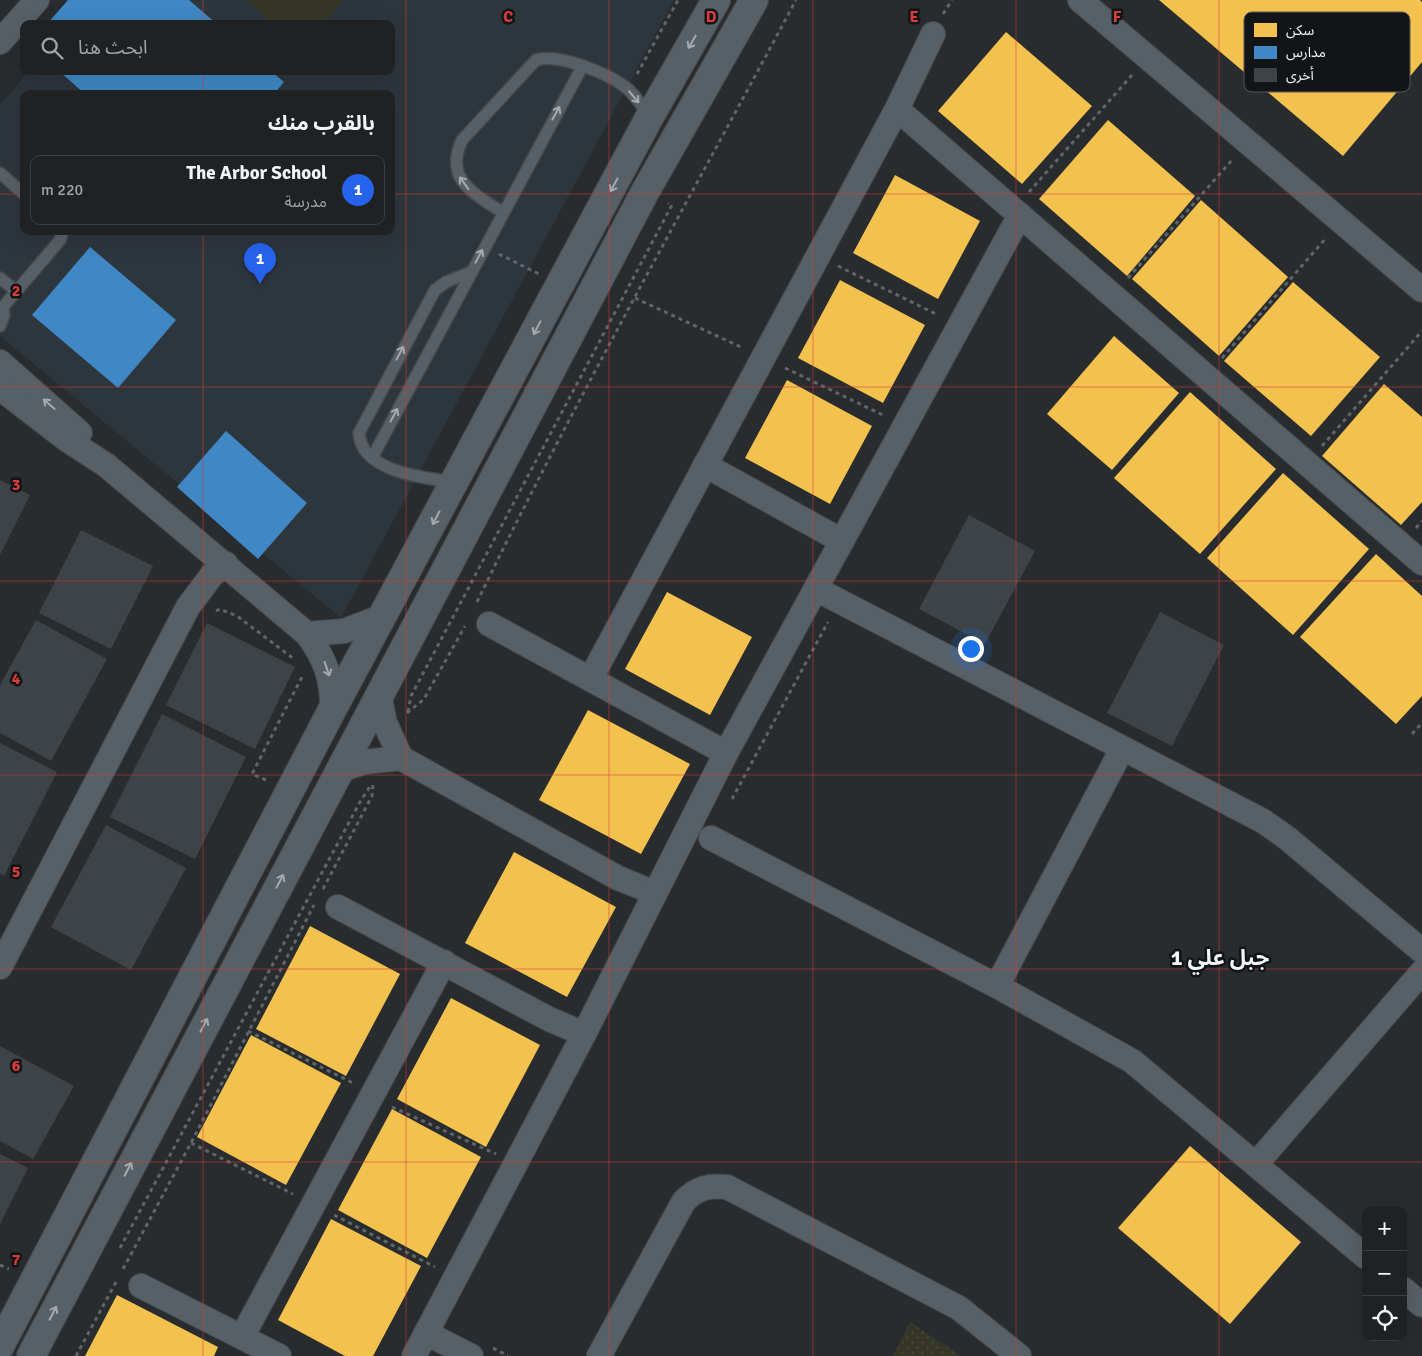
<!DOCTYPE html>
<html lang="ar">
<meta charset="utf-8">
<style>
body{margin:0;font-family:Signika,"Noto Sans Arabic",sans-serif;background:#27292a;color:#f1f3f6;direction:rtl}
.controls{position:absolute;right:15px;bottom:15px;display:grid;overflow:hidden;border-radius:10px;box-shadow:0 5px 20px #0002}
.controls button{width:45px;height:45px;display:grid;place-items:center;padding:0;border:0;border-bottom:1px solid #3c3e40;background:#1f2122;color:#f1f3f6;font:25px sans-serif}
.you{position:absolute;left:970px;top:648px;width:18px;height:18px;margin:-12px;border:4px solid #fff;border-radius:50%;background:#1a73e8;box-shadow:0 0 0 8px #1a73e833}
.badge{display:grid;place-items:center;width:32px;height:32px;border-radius:50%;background:#2563eb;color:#fff;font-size:16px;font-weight:700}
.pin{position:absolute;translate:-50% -41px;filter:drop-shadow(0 1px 2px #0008)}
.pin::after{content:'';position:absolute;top:26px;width:18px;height:15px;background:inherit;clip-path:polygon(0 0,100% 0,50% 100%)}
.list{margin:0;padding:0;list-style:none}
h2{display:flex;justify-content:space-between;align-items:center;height:65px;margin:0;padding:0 20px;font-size:21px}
h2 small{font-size:16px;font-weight:400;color:#a1a3a5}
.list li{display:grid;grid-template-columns:32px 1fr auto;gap:15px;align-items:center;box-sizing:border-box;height:70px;margin:0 10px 10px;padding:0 10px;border:1px solid #3c3e40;border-radius:10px}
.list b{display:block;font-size:19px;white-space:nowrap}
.list p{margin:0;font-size:16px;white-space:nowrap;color:#a1a3a5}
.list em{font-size:16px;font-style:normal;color:#a1a3a5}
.icon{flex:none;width:28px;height:28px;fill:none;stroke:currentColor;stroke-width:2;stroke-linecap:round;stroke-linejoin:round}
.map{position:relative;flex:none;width:1422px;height:1356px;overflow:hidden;direction:ltr}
.search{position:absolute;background:#1f2122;box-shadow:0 5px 20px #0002;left:20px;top:20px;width:375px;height:55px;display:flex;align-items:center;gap:12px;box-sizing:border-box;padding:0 18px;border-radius:10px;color:#a1a3a5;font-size:19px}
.panel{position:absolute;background:#1f2122;box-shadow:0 5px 20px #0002;left:20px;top:90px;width:375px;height:145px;border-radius:10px;direction:rtl}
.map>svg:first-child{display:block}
</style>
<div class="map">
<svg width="1422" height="1356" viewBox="0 0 1422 1356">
<defs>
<pattern id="park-dots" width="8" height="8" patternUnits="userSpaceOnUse" patternTransform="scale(1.25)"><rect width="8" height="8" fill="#363628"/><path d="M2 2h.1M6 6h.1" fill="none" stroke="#4a4a3d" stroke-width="1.8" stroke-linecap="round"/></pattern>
</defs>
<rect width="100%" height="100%" fill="#292c2e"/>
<path fill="#2e363d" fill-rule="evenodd" d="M91 0H674L341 618 0 336V105L29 71H391V24H70ZM24 94H391V231H24Z"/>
<path fill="url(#park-dots)" d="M910 1322 961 1356H893Z"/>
<path fill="#363628" d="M246 0H344L323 24H273Z"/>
<g fill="#f2c14e">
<path d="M1159 0H1420L1422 2V62L1343 156Z"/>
<path d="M1006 32 1092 106 1022 184 938 111Z"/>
<path d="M1108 120 1195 196 1127 276 1039 199Z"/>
<path d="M895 175 980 221 938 299 853 253Z"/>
<path d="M1201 200 1288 277 1219 356 1132 279Z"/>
<path d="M840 280 925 325 883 403 798 358Z"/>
<path d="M1293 282 1380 357 1311 436 1224 361Z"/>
<path d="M1114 336 1179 393 1112 470 1047 414Z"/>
<path d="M787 380 872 426 830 504 745 458Z"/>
<path d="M1384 384 1422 417V502L1401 525 1322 456Z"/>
<path d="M1190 392 1276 469 1200 554 1114 478Z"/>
<path d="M1283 473 1369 549 1293 635 1207 558Z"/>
<path d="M1376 554 1422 596V696L1396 724 1300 637Z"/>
<path d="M667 592 752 637 710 715 625 669Z"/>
<path d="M588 710 690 764 641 854 539 800Z"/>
<path d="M514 852 616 907 567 997 465 943Z"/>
<path d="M310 926 400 974 346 1076 256 1029Z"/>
<path d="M451 998 540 1045 486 1147 397 1099Z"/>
<path d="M251 1035 341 1083 286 1185 197 1137Z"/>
<path d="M392 1109 481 1157 427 1258 338 1210Z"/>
<path d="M1190 1146 1301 1242 1230 1324 1118 1228Z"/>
<path d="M331 1219 421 1266 373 1356H345L278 1320Z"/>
<path d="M117 1295 218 1347 214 1356H85Z"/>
</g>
<g fill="#3f88c5">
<path d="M68 0H189L217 24H47Z"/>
<path d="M59 71H271L284 82 274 94H85Z"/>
<path d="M90 247 176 320 118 388 32 315Z"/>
<path d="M226 431 307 503 258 559 177 487Z"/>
</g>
<g fill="#3e4347">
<path d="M0 480 30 495 0 555Z"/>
<path d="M969 515 1035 551 985 644 919 609Z"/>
<path d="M81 530 153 566 111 649 39 613Z"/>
<path d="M1160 612 1224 645 1172 746 1107 713Z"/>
<path d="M36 620 107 659 51 761 0 733V685Z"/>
<path d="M207 623 295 667 255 749 166 705Z"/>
<path d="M162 714 246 757 195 859 110 817Z"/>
<path d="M0 743 57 772 4 876 0 873Z"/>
<path d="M106 825 186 868 131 970 51 927Z"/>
<path d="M0 1046 74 1086 33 1159 0 1141Z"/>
<path d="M0 1154 28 1168 0 1224Z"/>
</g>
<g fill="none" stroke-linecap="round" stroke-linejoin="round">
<defs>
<g id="service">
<path d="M0 173 24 194"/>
<path d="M502 212C473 193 444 179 462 140L536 60C559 53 610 74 628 89 636 97 643 107 650 116"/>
<path d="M0 278 16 291"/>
<path d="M0 307H3L60 240 63 231"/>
<path d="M0 326 4 315 3 307"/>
<path d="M372 458 582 67"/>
<path d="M454 482C425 478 361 472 359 433L435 290 446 282 471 272"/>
</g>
<g id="minor">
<path d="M1080 0 1422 290"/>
<path d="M0 42 37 0"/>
<path d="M897 109 1422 563"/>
<path d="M0 362 80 433"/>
<path d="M0 388 66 439 106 465 307 634C325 658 333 680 332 710"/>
<path d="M705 465 842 541"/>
<path d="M816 589 1263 821 1287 838 1422 951"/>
<path d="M489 624 726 753"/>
<path d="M307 634 344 631 384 616"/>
<path d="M591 678 897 109 933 34"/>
<path d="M379 695 385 723 401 758"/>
<path d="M338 771 364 762 401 758 618 878 655 893"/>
<path d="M711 838 997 986 1132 1061 1366 1257"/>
<path d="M338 907 549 1019 584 1034"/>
<path d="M0 967 188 607 212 575 226 564"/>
<path d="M997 986 1122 749"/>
<path d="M1256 1164 1422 972"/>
<path d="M141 1286 279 1356"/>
<path d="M1403 1289 1422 1305"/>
<path d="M426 1333 471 1356"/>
<path d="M242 1337 444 962"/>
<path d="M414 1356 584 1034 726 753 1020 215"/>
<path d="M599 1356 684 1201C697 1188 709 1185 727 1187L959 1308 1019 1356"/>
</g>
<g id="tertiary">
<path d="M0 1346 332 710 650 116 716 0"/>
<path d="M31 1356 645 192 754 0"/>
</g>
</defs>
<use href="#service" stroke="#464849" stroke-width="14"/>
<use href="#minor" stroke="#464849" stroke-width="26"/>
<use href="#tertiary" stroke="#464849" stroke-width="30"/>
<g stroke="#5f656a" stroke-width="3" stroke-dasharray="4 4" stroke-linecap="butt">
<path d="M943 14 952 0"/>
<path d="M637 74 678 0"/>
<path d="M1029 192 1132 75"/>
<path d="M499 254 539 274"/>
<path d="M838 266 938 315"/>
<path d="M1128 278 1233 159"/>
<path d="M635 298 743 348"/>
<path d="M1222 358 1326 238"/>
<path d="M785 368 885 416"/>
<path d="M1322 446 1422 331"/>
<path d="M1416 528 1422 521"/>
<path d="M477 602C576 398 689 200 796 0"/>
<path d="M216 611 220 609 237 616 294 659"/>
<path d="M408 712 411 696 672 205 668 203"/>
<path d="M407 713 424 699 465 626"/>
<path d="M1412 734 1422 723"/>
<path d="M266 780 252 774 303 675"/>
<path d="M732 799 828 622"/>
<path d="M323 889 372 796 373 785"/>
<path d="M248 1031 353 1083"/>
<path d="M392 1107 496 1154"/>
<path d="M191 1143 293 1194"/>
<path d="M334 1215 435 1267"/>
<path d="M120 1248 360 802 371 785"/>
<path d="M0 1265 9 1269"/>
<path d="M123 1269 191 1143 314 905"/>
<path d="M493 1348 508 1356"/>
<path d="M76 1356 116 1282"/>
</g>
<use href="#service" stroke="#586067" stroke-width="11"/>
<use href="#minor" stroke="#586067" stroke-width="24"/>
<use href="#tertiary" stroke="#586067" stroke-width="28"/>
</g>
<defs><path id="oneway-shaft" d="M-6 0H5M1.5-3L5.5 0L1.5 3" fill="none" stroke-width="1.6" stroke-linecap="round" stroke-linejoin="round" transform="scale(1.25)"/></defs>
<g stroke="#a5aaaf">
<use href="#oneway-shaft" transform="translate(692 42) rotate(120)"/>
<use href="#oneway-shaft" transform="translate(634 97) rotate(50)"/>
<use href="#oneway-shaft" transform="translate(556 113) rotate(-61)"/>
<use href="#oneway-shaft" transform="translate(464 183) rotate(-126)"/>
<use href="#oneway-shaft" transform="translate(614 185) rotate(118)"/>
<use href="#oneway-shaft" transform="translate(479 256) rotate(-62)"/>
<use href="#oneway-shaft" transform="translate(537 328) rotate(118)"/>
<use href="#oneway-shaft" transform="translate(400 353) rotate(-62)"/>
<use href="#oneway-shaft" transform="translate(49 404) rotate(-139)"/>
<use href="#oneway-shaft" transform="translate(394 415) rotate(-62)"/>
<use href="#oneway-shaft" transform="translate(436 518) rotate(118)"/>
<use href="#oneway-shaft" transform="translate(327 669) rotate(71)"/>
<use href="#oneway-shaft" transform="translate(280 881) rotate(-62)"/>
<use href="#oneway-shaft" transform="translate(204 1025) rotate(-62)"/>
<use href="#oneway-shaft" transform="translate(128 1169) rotate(-63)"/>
<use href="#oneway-shaft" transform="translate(53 1313) rotate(-63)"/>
</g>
<path fill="none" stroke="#d93c3d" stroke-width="1" stroke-opacity="0.55" d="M203 0V24M406 0V1356M609 0V1356M813 0V1356M1016 0V1356M1219 0V1356M203 71V94M0 194H24M391 194H1422M203 231V1356M0 387H1422M0 581H1422M0 775H1422M0 969H1422M0 1162H1422"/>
<g text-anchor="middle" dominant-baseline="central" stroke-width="5" stroke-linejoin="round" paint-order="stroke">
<g font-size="22" font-weight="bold" fill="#f2f4f7" stroke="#121416">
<text x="1220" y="957">جبل علي 1</text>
</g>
</g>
<rect x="1244" y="12" width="166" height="80" rx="8" fill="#121416" stroke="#55575a" stroke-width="1"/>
<rect x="1254" y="23" width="23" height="14" fill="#f2c14e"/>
<rect x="1254" y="46" width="23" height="13" fill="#3f88c5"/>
<rect x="1254" y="68" width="23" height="14" fill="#3e4347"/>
<g font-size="14" fill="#f2f4f7">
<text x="1286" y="35">سكن</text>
<text x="1286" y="57">مدارس</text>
<text x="1286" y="80">أخرى</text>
</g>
<g font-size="16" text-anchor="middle" font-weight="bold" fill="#d93c3d" stroke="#121416" stroke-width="5" stroke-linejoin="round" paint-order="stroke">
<text x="508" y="22">C</text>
<text x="711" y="22">D</text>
<text x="914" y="22">E</text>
<text x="1117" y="22">F</text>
<text x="16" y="296">2</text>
<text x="16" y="490">3</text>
<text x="16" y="684">4</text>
<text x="16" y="877">5</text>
<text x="16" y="1071">6</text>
<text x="16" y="1265">7</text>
</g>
</svg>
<div class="controls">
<button>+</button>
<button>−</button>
<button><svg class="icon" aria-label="locate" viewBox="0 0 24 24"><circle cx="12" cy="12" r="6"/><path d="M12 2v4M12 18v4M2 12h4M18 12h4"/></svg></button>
</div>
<div class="you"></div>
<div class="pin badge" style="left:260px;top:284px">1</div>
<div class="search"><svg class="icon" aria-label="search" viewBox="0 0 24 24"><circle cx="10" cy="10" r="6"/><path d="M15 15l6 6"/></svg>ابحث هنا</div>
<section class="panel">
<h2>بالقرب منك<small></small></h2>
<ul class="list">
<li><span class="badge">1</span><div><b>The Arbor School</b><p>مدرسة</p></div><em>220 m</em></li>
</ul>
</section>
</div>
